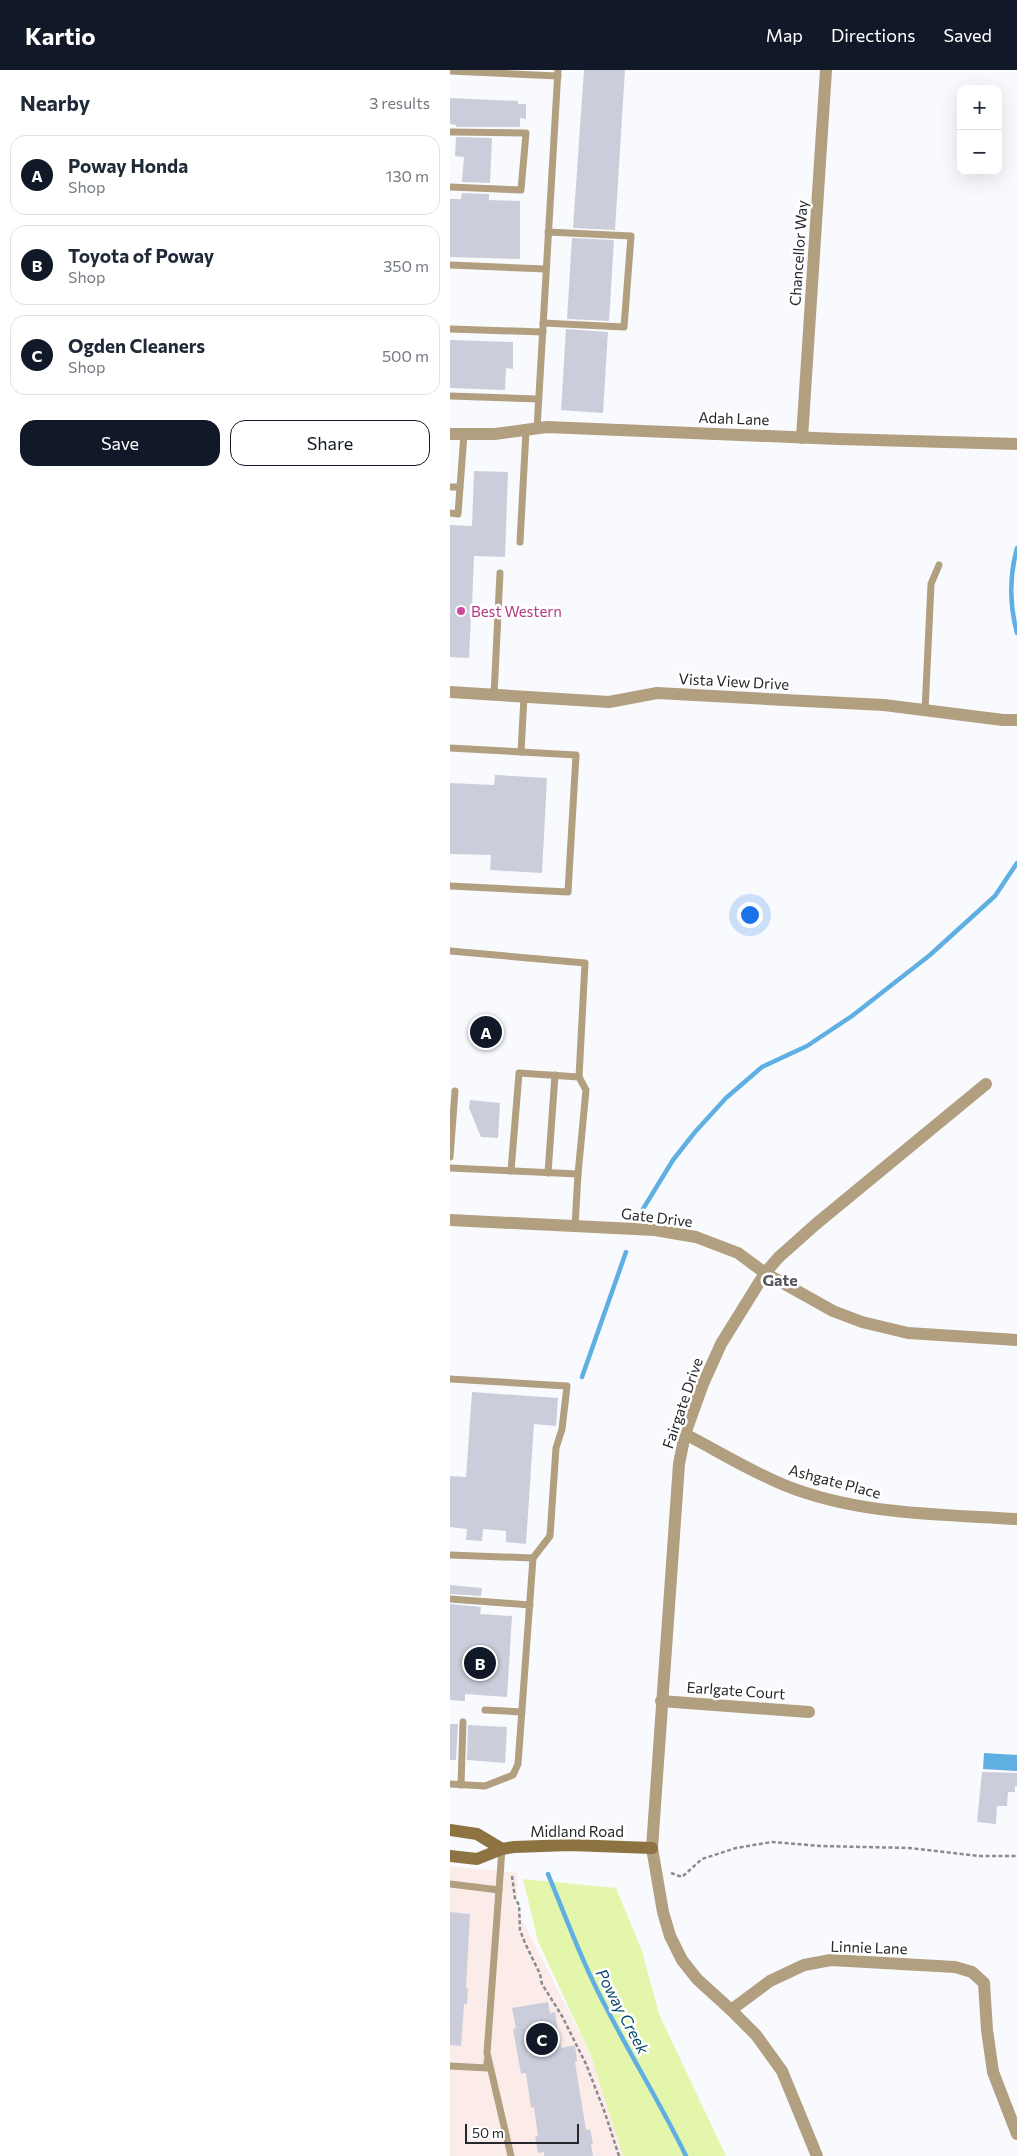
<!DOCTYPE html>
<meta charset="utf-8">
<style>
body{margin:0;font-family:Commissioner,sans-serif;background:#f2f2f3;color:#1f2937}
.controls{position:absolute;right:15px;top:15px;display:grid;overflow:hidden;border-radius:10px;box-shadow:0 5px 20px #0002}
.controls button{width:45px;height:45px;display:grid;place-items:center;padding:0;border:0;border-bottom:1px solid #e0e1e3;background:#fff;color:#1f2937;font:25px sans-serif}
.scale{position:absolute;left:15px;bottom:12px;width:114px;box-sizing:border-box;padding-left:5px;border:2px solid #25272b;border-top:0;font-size:14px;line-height:18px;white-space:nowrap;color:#25272b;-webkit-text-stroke:4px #fff;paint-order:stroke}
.you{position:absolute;left:299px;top:844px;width:18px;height:18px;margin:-12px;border:4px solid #fff;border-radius:50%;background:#1a73e8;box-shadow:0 0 0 8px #1a73e833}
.badge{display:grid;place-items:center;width:32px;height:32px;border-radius:50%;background:#111827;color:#fff;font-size:16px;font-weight:700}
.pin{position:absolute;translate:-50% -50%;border:2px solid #fff;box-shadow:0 1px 5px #0006}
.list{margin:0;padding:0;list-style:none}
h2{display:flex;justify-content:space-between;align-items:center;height:65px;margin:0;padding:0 20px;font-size:21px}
h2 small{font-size:16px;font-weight:400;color:#747a83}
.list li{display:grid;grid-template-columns:32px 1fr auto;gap:15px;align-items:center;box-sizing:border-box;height:80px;margin:0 10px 10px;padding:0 10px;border:1px solid #e0e1e3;border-radius:15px}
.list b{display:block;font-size:19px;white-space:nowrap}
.list p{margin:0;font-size:16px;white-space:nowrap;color:#747a83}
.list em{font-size:16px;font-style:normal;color:#747a83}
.actions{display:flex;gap:10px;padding:15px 20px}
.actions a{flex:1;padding:11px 0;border:1px solid #111827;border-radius:15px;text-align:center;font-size:18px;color:#111827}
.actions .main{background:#111827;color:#fff}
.map{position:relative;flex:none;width:567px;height:2086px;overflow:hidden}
header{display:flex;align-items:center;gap:30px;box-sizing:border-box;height:70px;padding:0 25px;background:#111827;color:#fff}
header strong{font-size:24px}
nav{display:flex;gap:28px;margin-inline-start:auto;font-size:18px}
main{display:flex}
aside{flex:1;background:#fff}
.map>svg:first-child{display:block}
</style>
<header>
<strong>Kartio</strong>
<nav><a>Map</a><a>Directions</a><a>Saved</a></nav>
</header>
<main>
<aside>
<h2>Nearby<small>3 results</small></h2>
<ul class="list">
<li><span class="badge">A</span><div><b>Poway Honda</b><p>Shop</p></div><em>130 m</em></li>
<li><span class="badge">B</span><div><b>Toyota of Poway</b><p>Shop</p></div><em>350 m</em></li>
<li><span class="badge">C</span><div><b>Ogden Cleaners</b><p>Shop</p></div><em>500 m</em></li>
</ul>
<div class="actions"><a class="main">Save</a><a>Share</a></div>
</aside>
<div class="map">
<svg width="567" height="2086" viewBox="0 0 567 2086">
<rect width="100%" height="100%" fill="#f8fafe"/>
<path fill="#fcece9" d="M0 1796 68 1803 66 1837 142 1988 177 2086H0Z"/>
<path fill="#e4f6ab" d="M73 1809 166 1818 192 1881 209 1944 276 2086H173L142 1988 88 1871Z"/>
<path fill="#60afe3" d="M534 1683 567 1685V1701L533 1699Z"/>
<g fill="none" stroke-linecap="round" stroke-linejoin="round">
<g stroke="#60afe3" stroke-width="4.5">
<path d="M567 478C559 507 559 533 567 563"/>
<path d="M193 1139 223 1090 245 1062 276 1028 312 997 357 976 402 946 480 885 545 826 567 793"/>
<path d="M132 1307 176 1182"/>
<path d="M98 1804C117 1850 134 1897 158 1941 183 1990 212 2036 236 2086"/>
</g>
</g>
<g fill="#cbceda">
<path d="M134 0H175L165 160 123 158Z"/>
<path d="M0 28 68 31V34H76V49L70 48V57H6V55L0 54Z"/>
<path d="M6 67 42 68 40 113 12 112 14 87 5 86Z"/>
<path d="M12 123 39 124V130L70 131V189L0 187V129H11Z"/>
<path d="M122 168 164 170 159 251 117 249Z"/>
<path d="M116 259 158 262 153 343 111 340Z"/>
<path d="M0 270 63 272V299L56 298 55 320 0 318Z"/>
<path d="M24 401 58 402 55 487 24 486 22 537 19 542 21 547 19 588 0 587V455L22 456Z"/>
<path d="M45 705 97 708 92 803 40 800 41 785 0 784V713L44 715Z"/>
<path d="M20 1030 50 1033 48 1068 31 1067 19 1038Z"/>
<path d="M22 1322 108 1328 106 1356 84 1354 76 1474 56 1472V1461L33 1459 32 1471 16 1470 17 1459 0 1457V1406L16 1407Z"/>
<path d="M0 1515 32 1518 31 1526 0 1524Z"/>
<path d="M0 1534 31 1537 30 1544 62 1546 57 1627 15 1624V1631L0 1630Z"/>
<path d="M0 1654H8L6 1690H0Z"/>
<path d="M18 1655 57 1657 55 1693 17 1690Z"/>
<path d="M532 1702 567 1703V1716H565V1722H558L557 1736H547L546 1754 527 1752Z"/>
<path d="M0 1842 20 1844 16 1918H18L17 1934H14L11 1976 0 1975Z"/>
<path d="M98 1932 100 1943 105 1942 111 1978 125 1975 127 1991 125 1992 136 2060 140 2059 143 2074H141L143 2086H94V2082L88 2083 85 2067 88 2066 84 2037 81 2038 76 2003 71 2004 63 1959 66 1958 62 1938Z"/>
</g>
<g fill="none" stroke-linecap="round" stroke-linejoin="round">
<g stroke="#898b8f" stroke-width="2.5" stroke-dasharray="4 2.5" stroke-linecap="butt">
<path d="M221 1803 232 1807 252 1789 286 1778 322 1772 371 1776 459 1778 529 1786H567"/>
<path d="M62 1806 65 1828 69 1835 70 1860 75 1873 90 1904 92 1914 112 1946 136 1994 155 2043 169 2086"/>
</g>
<g stroke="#b19f7f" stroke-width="7">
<path d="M0 1 108 6"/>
<path d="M0 62 76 63 71 120 0 117"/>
<path d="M0 195 96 199"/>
<path d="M93 253 174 257 181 166 98 162"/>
<path d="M0 259 93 262"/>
<path d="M0 326 88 329"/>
<path d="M87 359 108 0"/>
<path d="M0 417H10"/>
<path d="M0 443 8 444 14 364"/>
<path d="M70 472 76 361"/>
<path d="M24 542 48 544"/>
<path d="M44 625 50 503"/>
<path d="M475 641 481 514 489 495"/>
<path d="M0 678 126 685 118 822 0 816"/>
<path d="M71 682 74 627"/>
<path d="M0 881 135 893 129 1007 136 1020 128 1104"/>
<path d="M0 1087 5 1021"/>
<path d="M0 1098 128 1104 125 1156"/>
<path d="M61 1101 69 1003 129 1007"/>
<path d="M98 1103 105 1005"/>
<path d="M0 1309 117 1316 112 1359 106 1378 100 1466 83 1488"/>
<path d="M0 1485 83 1488 68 1694 63 1705 35 1716 0 1714"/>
<path d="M0 1529 80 1535"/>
<path d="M35 1640 72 1642"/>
<path d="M11 1715 13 1652"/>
<path d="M52 1779 37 1983 61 2086"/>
<path d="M0 1814 49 1820"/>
<path d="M0 1996 37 1998V1991"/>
</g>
<g stroke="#b19f7f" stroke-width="12">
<path d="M0 364H45L97 357 388 369 567 374"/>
<path d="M352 368 376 0"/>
<path d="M0 622 159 632 207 623 335 630 434 635 553 650H567"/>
<path d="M0 1150 205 1160 246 1167 288 1183 315 1203 383 1241 412 1252 458 1263 567 1270"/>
<path d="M235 1364C268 1381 300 1401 334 1415 408 1445 488 1444 567 1449"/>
<path d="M211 1631 359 1642"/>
<path d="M281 1940 320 1911 354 1895 381 1890 505 1897 522 1902 534 1913 537 1960 543 2002 567 2064"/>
<path d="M367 2086 332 2001 306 1965 281 1940 247 1909 232 1890 220 1866 213 1842 202 1778 229 1394 235 1364 253 1314 271 1274 315 1203 329 1187 366 1154 536 1014"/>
</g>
<g stroke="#8e7342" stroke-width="12">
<path d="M0 1760 27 1764 52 1779"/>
<path d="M0 1786 27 1789 52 1779 64 1777 120 1775 202 1778"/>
</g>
</g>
<circle fill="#d1479c" stroke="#fff" stroke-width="2" cx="11" cy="541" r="5"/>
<g text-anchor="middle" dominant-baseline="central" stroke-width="5" stroke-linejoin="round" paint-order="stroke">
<g font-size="15" fill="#25272b" stroke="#fff">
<text transform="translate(348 183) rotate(-86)">Chancellor Way</text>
<text transform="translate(284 348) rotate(2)">Adah Lane</text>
<text transform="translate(284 611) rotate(3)">Vista View Drive</text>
<text transform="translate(207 1147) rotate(7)">Gate Drive</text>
<text transform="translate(232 1333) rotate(-71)">Fairgate Drive</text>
<text transform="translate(385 1411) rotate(15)">Ashgate Place</text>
<text transform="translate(286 1620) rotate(4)">Earlgate Court</text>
<text x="127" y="1761">Midland Road</text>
<text transform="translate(419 1877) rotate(2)">Linnie Lane</text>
</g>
<g font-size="15" fill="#b23c85" stroke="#fff" text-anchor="start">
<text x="21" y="541">Best Western</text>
</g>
<g font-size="16" font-weight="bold" fill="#545760" stroke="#fff">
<text x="330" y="1209">Gate</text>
</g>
<g font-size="16" font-style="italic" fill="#0b4a6d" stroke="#fff">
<text transform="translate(173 1941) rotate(62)">Poway Creek</text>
</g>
</g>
</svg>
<div class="controls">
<button>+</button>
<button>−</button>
</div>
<div class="scale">50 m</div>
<div class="you"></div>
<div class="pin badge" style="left:36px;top:962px">A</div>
<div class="pin badge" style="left:30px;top:1593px">B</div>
<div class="pin badge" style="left:92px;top:1969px">C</div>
</div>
</main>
